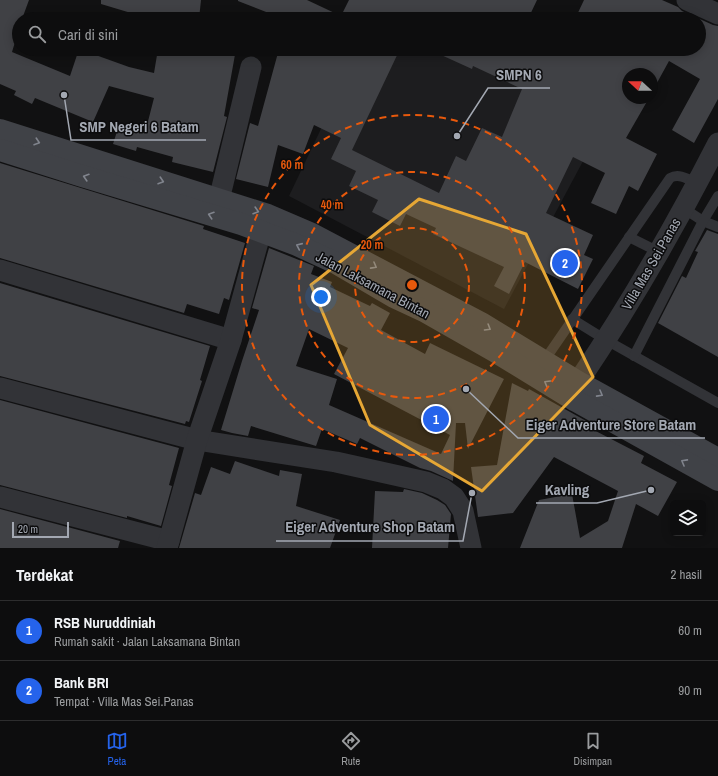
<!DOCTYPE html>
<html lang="id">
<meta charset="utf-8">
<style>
body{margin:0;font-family:"Archivo Narrow",sans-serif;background:#161617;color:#f1f3f6}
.controls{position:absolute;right:12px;bottom:12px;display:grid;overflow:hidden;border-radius:6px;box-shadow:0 2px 10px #0003}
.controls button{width:36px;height:36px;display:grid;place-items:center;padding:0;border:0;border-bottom:1px solid #2d2d2e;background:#0d0d0e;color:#f1f3f6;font:20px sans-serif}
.compass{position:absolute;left:622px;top:68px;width:36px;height:36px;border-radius:50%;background:#0d0d0e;box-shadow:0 2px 10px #0003;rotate:291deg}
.scale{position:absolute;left:12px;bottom:10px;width:57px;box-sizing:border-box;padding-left:4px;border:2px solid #a3a8b2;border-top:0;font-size:11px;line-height:14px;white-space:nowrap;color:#a3a8b2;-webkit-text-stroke:3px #0c0c0d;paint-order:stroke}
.you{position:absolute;left:321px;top:297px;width:14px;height:14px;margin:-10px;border:3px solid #fff;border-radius:50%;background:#1a73e8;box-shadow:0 0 0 6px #1a73e833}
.badge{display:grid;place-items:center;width:26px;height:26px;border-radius:50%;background:#2563eb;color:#fff;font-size:13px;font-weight:700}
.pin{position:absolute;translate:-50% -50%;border:2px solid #fff;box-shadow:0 1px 4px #0006}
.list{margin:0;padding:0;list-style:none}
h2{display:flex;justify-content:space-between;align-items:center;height:52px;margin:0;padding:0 16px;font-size:17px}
h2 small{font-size:13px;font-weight:400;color:#9a9c9e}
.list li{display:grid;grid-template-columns:26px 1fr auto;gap:12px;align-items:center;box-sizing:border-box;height:60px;padding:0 16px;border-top:1px solid #2d2d2e}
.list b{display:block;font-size:15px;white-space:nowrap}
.list p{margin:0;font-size:13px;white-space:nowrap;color:#9a9c9e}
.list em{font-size:13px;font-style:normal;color:#9a9c9e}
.icon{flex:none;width:22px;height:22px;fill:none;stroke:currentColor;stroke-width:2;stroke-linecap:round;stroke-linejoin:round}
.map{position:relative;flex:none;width:718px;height:548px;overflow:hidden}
.search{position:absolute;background:#0d0d0e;box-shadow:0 2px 10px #0003;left:12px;right:12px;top:12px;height:44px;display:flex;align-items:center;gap:10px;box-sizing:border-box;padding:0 14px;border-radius:22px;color:#9a9c9e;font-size:15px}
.sheet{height:172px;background:#0d0d0e}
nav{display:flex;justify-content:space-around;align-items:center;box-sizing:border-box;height:56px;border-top:1px solid #2d2d2e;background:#0d0d0e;font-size:11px;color:#9a9c9e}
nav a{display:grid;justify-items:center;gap:2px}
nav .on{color:#2563eb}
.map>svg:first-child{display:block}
</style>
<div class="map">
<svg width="718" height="548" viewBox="0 0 718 548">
<rect width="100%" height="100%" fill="#111112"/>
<path fill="#1d1d1f" d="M359 49H582L628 74V77L504 309 289 196Z"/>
<g fill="#404145" fill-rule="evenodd">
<path d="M0 0H29L22 19H19V29L12 52 70 76 79 49 129 67 154 73 158 49H236L224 116 227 117 213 172 172 162 173 157 137 147 136 151 113 144 119 125 145 133 154 98 109 86 93 122 35 98 32 104 14 95 16 91 0 84Z"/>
<path d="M101 0H201L199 19H151L101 4Z"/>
<path d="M238 0H307L341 16 349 0H537L528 19H284L238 1Z"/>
<path d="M584 0H662L678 7 682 11 713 25 718 26V99L694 143 672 130 700 79 669 61 652 92V74H628V98H649L626 138 657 154 638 191 629 186 616 214 591 203 605 173 573 157 546 213 593 235 584 255 593 259 578 289 525 262 509 294 494 286 504 267 433 234 436 228 406 214 400 226 372 212 378 200 349 186 356 171 331 159 341 138 314 125 303 154 278 145 268 187 236 179 250 123 258 126 279 49H400L352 150 439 193 456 156 466 161 482 128 502 137 522 89 473 66 472 69 428 49H699V19H575Z"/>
<path d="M0 163 204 226 203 229 245 243 229 300 224 298 219 314 187 304 184 313 0 258Z"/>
<path d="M707 230 718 234V357L658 323 682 276 686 278 698 252 695 251Z"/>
<path d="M269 248 314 266 311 274 332 282 330 287 370 306 372 303 390 313 381 330 425 354 430 343 504 379 468 449 465 423H456L453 481 431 471 420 468 360 438 357 444 322 429 316 446 251 426 248 436 232 433 221 430 242 361 259 310 252 308ZM309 329 348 348 334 374 450 435 441 454 329 405 337 379 296 366Z"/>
<path d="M0 283 210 346 200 380 202 381 189 422 186 421 185 424 0 376Z"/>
<path d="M512 383 528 391 529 389 588 422 586 426 644 456 641 463 677 482 658 516 636 504 622 548H520L539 500 572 494 580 538 608 521 618 491 554 457 513 513 478 517 471 467 497 465Z"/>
<path d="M0 400 179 448 169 485 172 486 161 526 127 516V518L0 485Z"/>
<path d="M235 461 279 476 280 470 302 474 296 506 340 520 330 548H179L195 493 201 495 211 467 230 474Z"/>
<path d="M404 489 422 493 437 500 445 505 451 514 448 548H372L375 491 403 492Z"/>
<path d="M0 509 120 541 118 548H0Z"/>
</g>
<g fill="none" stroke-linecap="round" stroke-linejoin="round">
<g stroke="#323337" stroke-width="10">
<path d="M683 208 703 221 718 227"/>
<path d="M629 237 659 252"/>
<path d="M572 319 606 340 718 403"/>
<path d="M634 356 703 221 718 196"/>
<path d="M544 361 670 178C679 173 688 179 697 183"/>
</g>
<g stroke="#323337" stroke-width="21">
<path d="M687 0 718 14"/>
<path d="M219 200 251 67"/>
<path d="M0 270 231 340"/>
<path d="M578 382C630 305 676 225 718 143"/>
<path d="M0 388 197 440 336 462 426 482 443 489 454 497 463 511 471 548"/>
<path d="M0 497 169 541"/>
<path d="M167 548 197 440 231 340 261 231"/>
</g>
<g stroke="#404247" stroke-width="22">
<path d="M0 130 268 215 310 233 481 323 578 382 718 459"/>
<path d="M0 150 82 176 241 224 297 245 336 263 394 297 424 311 496 352 576 401 718 480"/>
</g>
</g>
<defs><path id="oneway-chevron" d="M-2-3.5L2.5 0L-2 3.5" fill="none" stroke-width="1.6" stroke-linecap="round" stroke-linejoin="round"/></defs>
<g stroke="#80848d">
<use href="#oneway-chevron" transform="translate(37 142) rotate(18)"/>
<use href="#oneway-chevron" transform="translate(86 177) rotate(-163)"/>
<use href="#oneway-chevron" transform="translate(161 181) rotate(18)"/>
<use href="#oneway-chevron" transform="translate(256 211) rotate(17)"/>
<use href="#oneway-chevron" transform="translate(211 215) rotate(-162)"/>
<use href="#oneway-chevron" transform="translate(299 246) rotate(-156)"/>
<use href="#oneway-chevron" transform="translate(374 266) rotate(29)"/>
<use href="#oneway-chevron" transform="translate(488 328) rotate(31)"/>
<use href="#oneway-chevron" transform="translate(547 383) rotate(-150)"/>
<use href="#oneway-chevron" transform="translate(600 394) rotate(29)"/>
<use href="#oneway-chevron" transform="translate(684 462) rotate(-151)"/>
</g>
<path fill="#e6a735" fill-opacity="0.2" stroke="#e6a735" stroke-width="3" stroke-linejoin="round" d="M419 199 526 234 593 377 482 491 370 425 311 285Z"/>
<g fill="none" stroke="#e8590c" stroke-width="2" stroke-dasharray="7 5">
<circle cx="412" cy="285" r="57"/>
<circle cx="412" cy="285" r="113"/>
<circle cx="412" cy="285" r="170"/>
</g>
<g text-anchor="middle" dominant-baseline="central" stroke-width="3" stroke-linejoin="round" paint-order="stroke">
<g font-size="14" fill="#a3a8b2" stroke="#0c0c0d">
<text transform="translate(651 264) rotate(-60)">Villa Mas Sei.Panas</text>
<text transform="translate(373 285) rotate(28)">Jalan Laksamana Bintan</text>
</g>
</g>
<circle cx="412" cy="285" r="6" fill="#e8590c" stroke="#0c0c0d" stroke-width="2"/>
<g font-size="12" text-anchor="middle" font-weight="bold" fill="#e8590c" stroke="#0c0c0d" stroke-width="3" stroke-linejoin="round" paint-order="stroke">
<text x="292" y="169">60 m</text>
<text x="332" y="209">40 m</text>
<text x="372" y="249">20 m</text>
</g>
<path fill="none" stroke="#a3a8b2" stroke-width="1.5" d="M457 136L488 88H550M64 95L71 140H206M466 389L518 438H705M651 490L597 503H536M472 493L463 541H276"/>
<g fill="#a3a8b2" stroke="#0c0c0d" stroke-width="1.5">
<circle cx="457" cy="136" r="4"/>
<circle cx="64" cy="95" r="4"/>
<circle cx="466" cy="389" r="4"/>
<circle cx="651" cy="490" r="4"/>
<circle cx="472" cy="493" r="4"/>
</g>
<g font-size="15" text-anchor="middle" font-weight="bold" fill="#a3a8b2" stroke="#0c0c0d" stroke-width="3" stroke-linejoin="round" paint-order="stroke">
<text x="519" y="80">SMPN 6</text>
<text x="139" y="132">SMP Negeri 6 Batam</text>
<text x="611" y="430">Eiger Adventure Store Batam</text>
<text x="567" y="495">Kavling</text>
<text x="370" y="532">Eiger Adventure Shop Batam</text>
</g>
</svg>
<div class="controls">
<button><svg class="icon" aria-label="layers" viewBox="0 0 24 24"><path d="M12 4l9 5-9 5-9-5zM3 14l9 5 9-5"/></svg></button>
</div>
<svg class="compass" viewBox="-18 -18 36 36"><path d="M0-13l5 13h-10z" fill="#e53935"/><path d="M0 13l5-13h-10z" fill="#9a9c9e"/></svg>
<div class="scale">20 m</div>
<div class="you"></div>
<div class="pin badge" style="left:436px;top:419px">1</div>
<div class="pin badge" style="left:565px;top:263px">2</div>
<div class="search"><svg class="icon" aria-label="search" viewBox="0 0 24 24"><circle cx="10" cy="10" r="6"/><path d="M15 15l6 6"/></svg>Cari di sini</div>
</div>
<section class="sheet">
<h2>Terdekat<small>2 hasil</small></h2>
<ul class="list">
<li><span class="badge">1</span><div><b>RSB Nuruddiniah</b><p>Rumah sakit · Jalan Laksamana Bintan</p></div><em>60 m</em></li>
<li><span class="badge">2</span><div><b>Bank BRI</b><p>Tempat · Villa Mas Sei.Panas</p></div><em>90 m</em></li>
</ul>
</section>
<nav>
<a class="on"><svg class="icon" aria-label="map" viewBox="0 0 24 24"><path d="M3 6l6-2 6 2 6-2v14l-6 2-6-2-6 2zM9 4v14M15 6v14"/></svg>Peta</a>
<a><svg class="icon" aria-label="directions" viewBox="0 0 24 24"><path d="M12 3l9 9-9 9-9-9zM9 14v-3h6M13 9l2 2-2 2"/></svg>Rute</a>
<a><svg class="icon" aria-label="saved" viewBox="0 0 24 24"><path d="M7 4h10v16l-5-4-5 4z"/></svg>Disimpan</a>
</nav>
